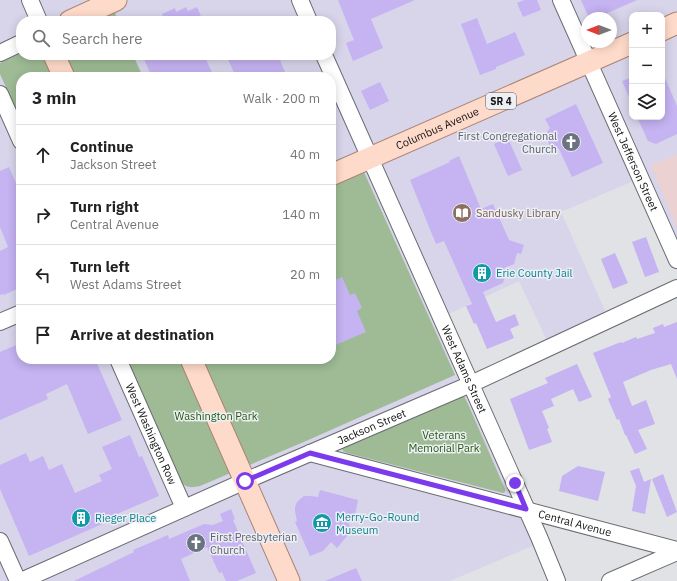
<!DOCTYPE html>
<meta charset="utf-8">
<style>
body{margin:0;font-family:"IBM Plex Sans",sans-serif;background:#f6f6f6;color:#222}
.controls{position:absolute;right:12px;top:12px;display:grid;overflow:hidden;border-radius:8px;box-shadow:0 2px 10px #0003}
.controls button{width:36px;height:36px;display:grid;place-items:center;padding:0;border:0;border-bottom:1px solid #e0e0e0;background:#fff;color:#222;font:20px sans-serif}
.compass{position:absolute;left:581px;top:12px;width:36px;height:36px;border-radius:50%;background:#fff;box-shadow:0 2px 10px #0003;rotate:270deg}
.stop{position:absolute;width:12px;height:12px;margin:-9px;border:3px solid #7c3aed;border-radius:50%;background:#fff}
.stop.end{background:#7c3aed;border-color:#fff;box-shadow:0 1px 4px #0008}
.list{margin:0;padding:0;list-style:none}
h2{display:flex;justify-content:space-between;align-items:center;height:52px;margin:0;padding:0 16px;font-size:17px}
h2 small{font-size:13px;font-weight:400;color:#767676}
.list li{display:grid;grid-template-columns:26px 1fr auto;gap:12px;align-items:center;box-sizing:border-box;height:60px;padding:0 16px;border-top:1px solid #e0e0e0}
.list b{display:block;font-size:15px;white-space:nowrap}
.list p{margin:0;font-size:13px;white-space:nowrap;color:#767676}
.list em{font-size:13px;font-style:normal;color:#767676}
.icon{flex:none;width:22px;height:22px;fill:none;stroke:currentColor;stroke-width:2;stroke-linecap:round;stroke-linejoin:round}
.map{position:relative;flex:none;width:677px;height:581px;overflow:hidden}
.search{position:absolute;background:#fff;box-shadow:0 2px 10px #0003;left:16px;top:16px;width:320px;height:44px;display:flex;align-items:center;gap:10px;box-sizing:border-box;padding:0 14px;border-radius:16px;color:#767676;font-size:15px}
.panel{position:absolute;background:#fff;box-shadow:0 2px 10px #0003;left:16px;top:72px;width:320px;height:292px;border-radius:16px}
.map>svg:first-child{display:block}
</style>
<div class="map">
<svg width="677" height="581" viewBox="0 0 677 581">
<rect width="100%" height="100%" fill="#e0e2e6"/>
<path fill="#d8d5eb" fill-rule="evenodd" d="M0 0H677V270L636 180 561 212 608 317 549 345 519 281 438 319 537 544 450 581H0ZM632 15H662V117H632ZM587 18H611V42H587ZM21 21H331V55H21ZM21 77H331V359H21Z"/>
<path fill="#ebd1d2" d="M677 155V229L651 165Z"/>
<g fill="#9ebb95">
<path d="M114 10 118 21H89Z"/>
<path d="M21 53V55H133L143 77H21V121L0 74V63Z"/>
<path d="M364 172 455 375 306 441 200 486C191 488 186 488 180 481L127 359H331V186Z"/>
<path d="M462 395 464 396 468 404 505 489V492L503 493 347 453 343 451 342 448Z"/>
</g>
<g fill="#c5b3f2">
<path d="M338 0H415L371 19 383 48 353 61 346 43 354 40Z"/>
<path d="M524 0H537L541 10 523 17 517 3Z"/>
<path d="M581 0H637L596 18H589Z"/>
<path d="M186 7 188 11 197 7 203 21H156L163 17 162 14 175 8 176 12Z"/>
<path d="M477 18 487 44 515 32 525 55 496 67V69L480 75 461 24Z"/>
<path d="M142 55H204L214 77H152Z"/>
<path d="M226 55H278L287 77H236Z"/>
<path d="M662 71 677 106V134L656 144 648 141 637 117H662Z"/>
<path d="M632 77V104L622 81Z"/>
<path d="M380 82 389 101 370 110 361 91Z"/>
<path d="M576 104 603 163 572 177 559 149 551 148 545 135 550 128 545 119Z"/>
<path d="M508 138 522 170 508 176 494 144Z"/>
<path d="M459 156 481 209 493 204 509 240 524 245 521 254 517 253 514 264 504 268 506 273 503 283 483 292 496 322 515 314 519 325 510 329 514 338 487 349 476 323 474 324 466 306 472 304 444 241 436 244 410 180 450 162 449 161Z"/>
<path d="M9 167 21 195V287L4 295 3 294 0 295V251L8 247 0 227V171Z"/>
<path d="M646 237 659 272 645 277 632 242Z"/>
<path d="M615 253 628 283 613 289 601 259Z"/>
<path d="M342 277 350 295 355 293 362 308 357 311 366 332 331 347V282Z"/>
<path d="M677 322V379L671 364 651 370 623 382 632 406 646 400 655 424 638 430 647 449 635 454 626 435H625L619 419 617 420 608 399 611 397 593 353 621 342 622 343 636 337 637 339 655 333 653 328 663 324 664 327Z"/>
<path d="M21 343V359H95L122 420 88 434 67 384 46 394 48 399 0 420V352Z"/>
<path d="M577 364 592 397 579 402 573 389 551 399 554 406 542 411 549 428 547 429 552 442 529 450 510 399 548 383 545 378Z"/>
<path d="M130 435 139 457 142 456 159 496 105 519 107 522 29 556 0 489V465L26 453 30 462 43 456 49 470 62 464 75 493 102 481 99 475 112 469 102 447Z"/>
<path d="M578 466 605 472 598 501 559 491 562 476Z"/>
<path d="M639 468 644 482 651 479 645 514 632 511 636 486 630 471Z"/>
<path d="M663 474 677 512 667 517 652 479Z"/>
<path d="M320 490 358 500 355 515 348 523 353 529 337 548 331 542 323 551 310 556 295 522 297 521 295 511V507L297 502 304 496H309L318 497Z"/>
<path d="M231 509 235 519 233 520 256 573 237 581H226L222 572 219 573 207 547 181 559 190 581H74L134 552 133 550 168 535 169 539 204 524 213 525 223 521 220 514Z"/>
<path d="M356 568 362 581H325Z"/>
</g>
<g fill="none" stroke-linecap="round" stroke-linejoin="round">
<defs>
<g id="minor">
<path d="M30 0 39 21"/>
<path d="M300 0 309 21"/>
<path id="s1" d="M561 0 677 260"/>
<path d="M0 53 21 43"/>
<path id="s2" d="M324 55 539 537 557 581"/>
<path d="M0 94 21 141"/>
<path d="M0 322 21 313"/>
<path id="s3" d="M118 359 184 508"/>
<path id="s4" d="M310 453 677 550"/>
<path d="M0 541 18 581"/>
<path id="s5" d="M21 581 245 481 471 384 677 288"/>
<path d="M610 581 677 552"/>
</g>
<g id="major">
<path d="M70 21 116 0"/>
<path d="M662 30 677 23"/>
<path d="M54 55 64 77"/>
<path id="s6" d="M331 175 632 43"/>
<path d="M191 359 289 581"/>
</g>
</defs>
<use href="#minor" stroke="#6a6c70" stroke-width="18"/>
<use href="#major" stroke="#ab8473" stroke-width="23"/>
<use href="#minor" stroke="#fff" stroke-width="16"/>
<use href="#major" stroke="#fedaca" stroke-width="21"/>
</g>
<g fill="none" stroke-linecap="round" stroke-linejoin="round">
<path stroke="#7c3aed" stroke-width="5" d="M245 481 310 453 526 509 515 483"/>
</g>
<defs>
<symbol id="church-disc" viewBox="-11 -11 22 22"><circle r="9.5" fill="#6b7280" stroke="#edeff4"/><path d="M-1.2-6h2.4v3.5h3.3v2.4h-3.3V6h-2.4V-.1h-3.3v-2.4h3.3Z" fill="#fff"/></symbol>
<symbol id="library-disc" viewBox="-11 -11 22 22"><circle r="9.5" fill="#8d6e63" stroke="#edeff4"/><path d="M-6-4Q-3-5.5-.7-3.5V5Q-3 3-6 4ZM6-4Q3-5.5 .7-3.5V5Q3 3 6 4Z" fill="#fff"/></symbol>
<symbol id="building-disc" viewBox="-11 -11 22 22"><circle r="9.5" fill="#0f9aa8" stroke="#edeff4"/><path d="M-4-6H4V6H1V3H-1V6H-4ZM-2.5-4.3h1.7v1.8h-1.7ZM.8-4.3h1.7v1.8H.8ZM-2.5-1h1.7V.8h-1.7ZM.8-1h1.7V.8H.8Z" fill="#fff"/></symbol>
<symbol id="museum-disc" viewBox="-11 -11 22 22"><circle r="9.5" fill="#0f9aa8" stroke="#edeff4"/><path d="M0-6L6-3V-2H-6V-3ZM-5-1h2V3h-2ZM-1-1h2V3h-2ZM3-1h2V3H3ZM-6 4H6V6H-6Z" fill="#fff"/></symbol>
</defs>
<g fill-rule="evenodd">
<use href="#church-disc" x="560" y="131" width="22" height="22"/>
<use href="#library-disc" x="451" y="202" width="22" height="22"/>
<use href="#building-disc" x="471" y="262" width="22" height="22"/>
<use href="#building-disc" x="70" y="507" width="22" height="22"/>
<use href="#museum-disc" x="311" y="512" width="22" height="22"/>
<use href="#church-disc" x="185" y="532" width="22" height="22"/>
</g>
<g text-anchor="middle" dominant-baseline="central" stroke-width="3" stroke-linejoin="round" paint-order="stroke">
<rect fill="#edeff4" stroke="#535456" stroke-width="1" x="486" y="93" width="30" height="16" rx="3"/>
<g font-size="10" font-weight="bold" fill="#111213">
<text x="501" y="101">SR 4</text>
</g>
<g font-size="11" fill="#111213" stroke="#edeff4">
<text stroke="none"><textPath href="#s6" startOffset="116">Columbus Avenue</textPath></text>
<text stroke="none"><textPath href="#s1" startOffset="177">West Jefferson Street</textPath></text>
<text stroke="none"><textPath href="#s2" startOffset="344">West Adams Street</textPath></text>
<text stroke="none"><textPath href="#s5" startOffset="383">Jackson Street</textPath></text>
<text stroke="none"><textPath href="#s3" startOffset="82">West Washington Row</textPath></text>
<text stroke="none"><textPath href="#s4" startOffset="274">Central Avenue</textPath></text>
</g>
<g font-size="11" fill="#5b616d" stroke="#edeff4" text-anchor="end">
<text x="557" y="136">First Congregational<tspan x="557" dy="13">Church</tspan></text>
<text x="210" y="537" text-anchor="start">First Presbyterian<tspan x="210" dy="13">Church</tspan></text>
</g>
<g font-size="11" fill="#785e54" stroke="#edeff4" text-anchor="start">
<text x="476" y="213">Sandusky Library</text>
</g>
<g font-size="11" fill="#0d838f" stroke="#edeff4" text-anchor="start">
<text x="496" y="273">Erie County Jail</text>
<text x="336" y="517">Merry-Go-Round<tspan x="336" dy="13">Museum</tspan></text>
<text x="95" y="518">Rieger Place</text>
</g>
<g font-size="11" fill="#23590c" stroke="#edeff4">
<text x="216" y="416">Washington Park</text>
<text x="444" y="435">Veterans<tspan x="444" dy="13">Memorial Park</tspan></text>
</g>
</g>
</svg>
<div class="controls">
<button>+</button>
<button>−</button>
<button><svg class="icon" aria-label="layers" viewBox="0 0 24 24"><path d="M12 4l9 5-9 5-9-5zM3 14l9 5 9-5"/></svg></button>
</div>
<svg class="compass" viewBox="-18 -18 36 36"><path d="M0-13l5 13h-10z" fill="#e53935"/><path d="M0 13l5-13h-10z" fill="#767676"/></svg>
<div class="stop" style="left:245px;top:481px"></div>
<div class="stop end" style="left:515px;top:483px"></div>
<div class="search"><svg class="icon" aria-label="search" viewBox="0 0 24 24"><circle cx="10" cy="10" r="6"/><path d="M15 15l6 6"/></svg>Search here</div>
<section class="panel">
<h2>3 min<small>Walk · 200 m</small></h2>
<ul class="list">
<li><svg class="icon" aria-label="ahead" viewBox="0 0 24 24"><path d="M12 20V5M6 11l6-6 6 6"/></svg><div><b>Continue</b><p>Jackson Street</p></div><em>40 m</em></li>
<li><svg class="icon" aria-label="right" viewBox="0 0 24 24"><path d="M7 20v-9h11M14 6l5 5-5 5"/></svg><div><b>Turn right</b><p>Central Avenue</p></div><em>140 m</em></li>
<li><svg class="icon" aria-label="left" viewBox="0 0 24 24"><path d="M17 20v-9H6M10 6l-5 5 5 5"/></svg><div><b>Turn left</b><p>West Adams Street</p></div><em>20 m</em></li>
<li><svg class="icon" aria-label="arrive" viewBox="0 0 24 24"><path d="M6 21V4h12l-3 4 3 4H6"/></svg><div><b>Arrive at destination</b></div></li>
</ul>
</section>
</div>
